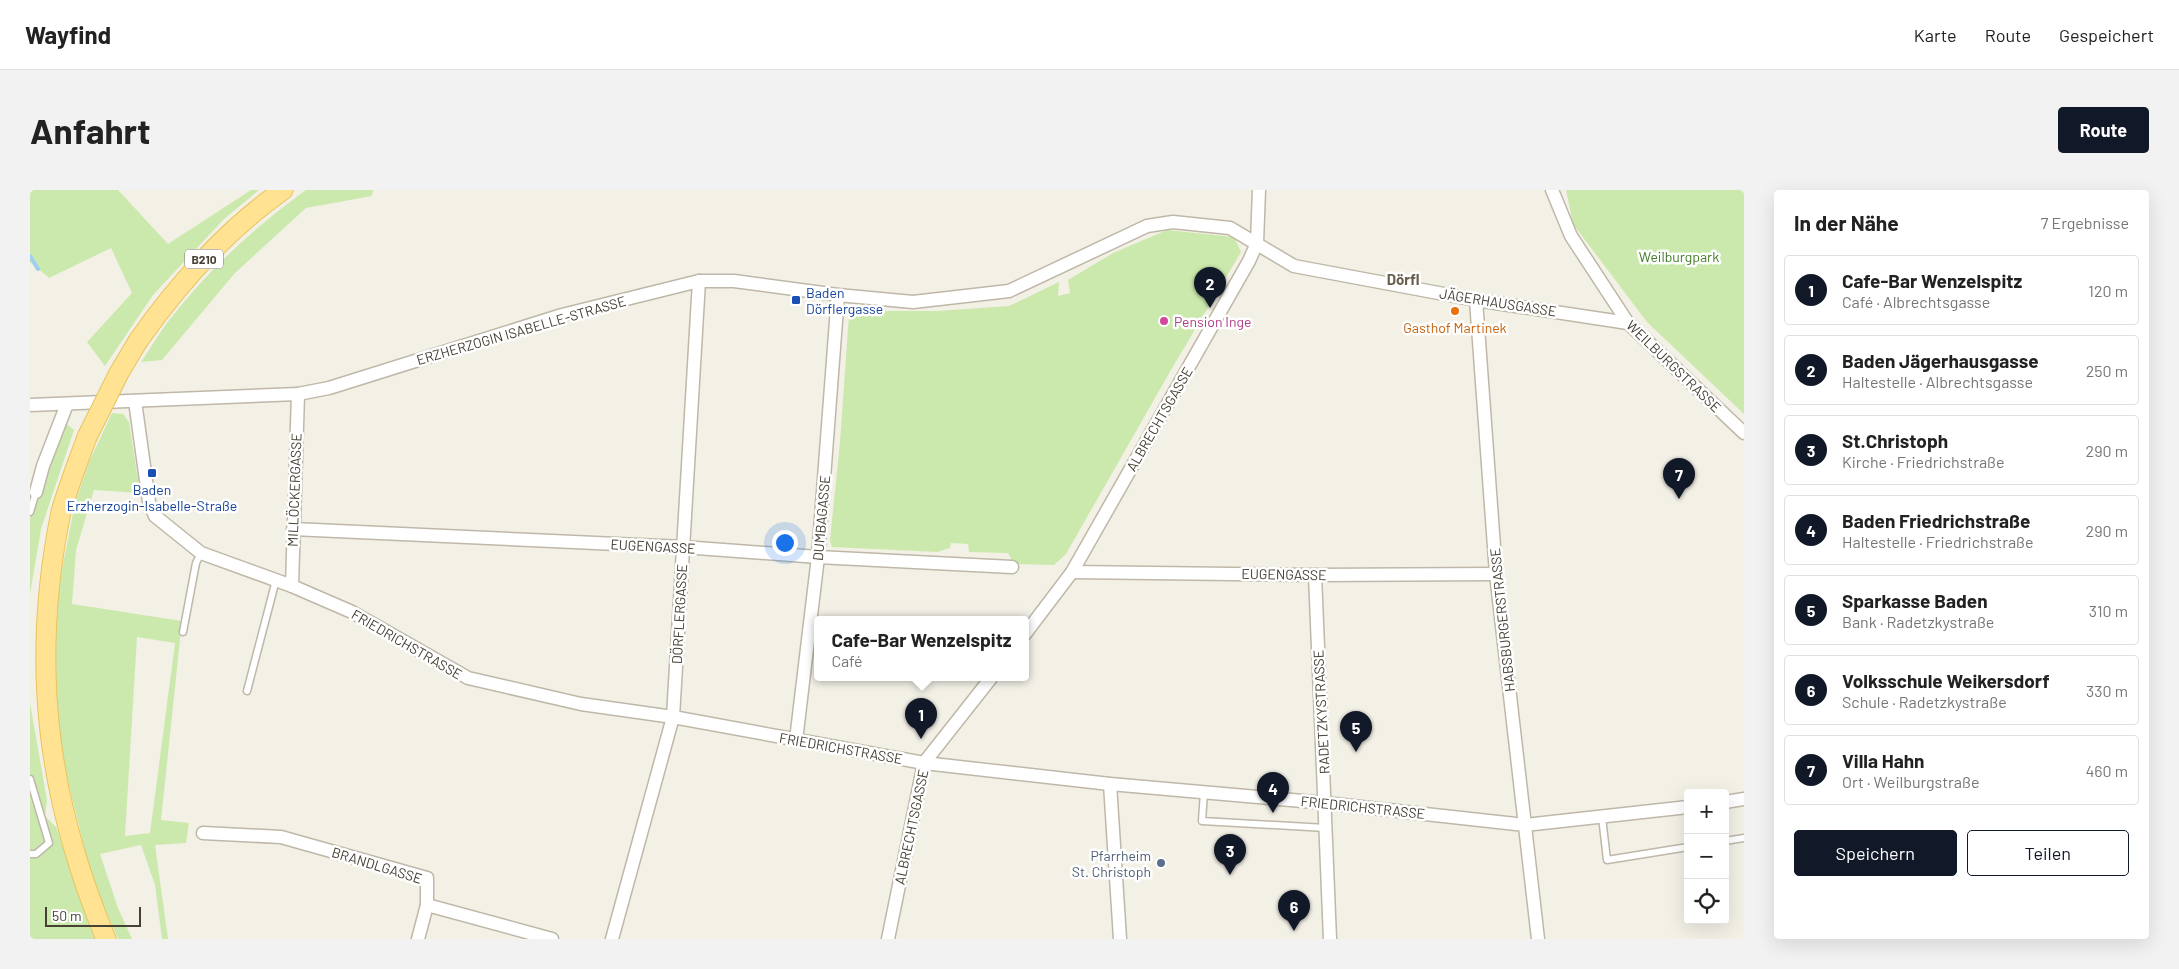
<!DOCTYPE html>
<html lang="de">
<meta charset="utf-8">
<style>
body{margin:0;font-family:Barlow,sans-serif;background:#f2f2f2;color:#222}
.controls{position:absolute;right:15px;bottom:15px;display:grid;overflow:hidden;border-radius:5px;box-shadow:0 5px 20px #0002}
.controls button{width:45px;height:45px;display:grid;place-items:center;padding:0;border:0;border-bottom:1px solid #e0e0e0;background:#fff;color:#222;font:25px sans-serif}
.scale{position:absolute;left:15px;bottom:12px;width:96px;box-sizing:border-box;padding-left:5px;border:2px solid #464035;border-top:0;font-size:14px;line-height:18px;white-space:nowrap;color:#464035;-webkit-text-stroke:4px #fff;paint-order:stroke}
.you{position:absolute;left:754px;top:352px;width:18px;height:18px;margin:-12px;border:4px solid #fff;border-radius:50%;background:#1a73e8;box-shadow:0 0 0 8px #1a73e833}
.badge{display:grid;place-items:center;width:32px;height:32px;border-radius:50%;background:#111827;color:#fff;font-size:16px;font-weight:700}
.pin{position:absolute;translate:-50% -41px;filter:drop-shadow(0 1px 2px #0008)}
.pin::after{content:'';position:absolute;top:26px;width:18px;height:15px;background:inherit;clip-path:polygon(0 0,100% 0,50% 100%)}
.popup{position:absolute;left:784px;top:426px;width:215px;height:65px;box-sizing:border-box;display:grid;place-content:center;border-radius:5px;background:#fff;filter:drop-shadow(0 1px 4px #0005);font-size:16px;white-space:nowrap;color:#767676}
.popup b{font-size:19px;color:#222}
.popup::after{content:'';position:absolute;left:50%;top:100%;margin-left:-10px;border:10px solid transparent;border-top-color:#fff}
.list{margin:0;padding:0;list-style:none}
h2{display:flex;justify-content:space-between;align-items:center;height:65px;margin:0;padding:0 20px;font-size:21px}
h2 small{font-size:16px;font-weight:400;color:#767676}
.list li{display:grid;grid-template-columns:32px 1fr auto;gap:15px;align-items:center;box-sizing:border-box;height:70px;margin:0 10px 10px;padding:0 10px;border:1px solid #e0e0e0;border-radius:5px}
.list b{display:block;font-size:19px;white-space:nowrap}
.list p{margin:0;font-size:16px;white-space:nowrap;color:#767676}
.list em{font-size:16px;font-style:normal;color:#767676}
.actions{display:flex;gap:10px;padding:15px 20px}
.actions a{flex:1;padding:11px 0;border:1px solid #111827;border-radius:5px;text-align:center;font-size:18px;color:#111827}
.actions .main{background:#111827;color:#fff}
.icon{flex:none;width:28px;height:28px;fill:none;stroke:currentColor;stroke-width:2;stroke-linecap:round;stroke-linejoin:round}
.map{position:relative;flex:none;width:1714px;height:749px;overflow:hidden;border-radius:5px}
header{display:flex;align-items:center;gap:30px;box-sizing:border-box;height:70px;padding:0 25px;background:#fff;border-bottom:1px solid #e0e0e0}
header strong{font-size:24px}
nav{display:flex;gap:28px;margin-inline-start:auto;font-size:18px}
.intro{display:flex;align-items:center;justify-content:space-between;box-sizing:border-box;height:120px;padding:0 30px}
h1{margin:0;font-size:35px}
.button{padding:12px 22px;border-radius:5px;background:#111827;color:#fff;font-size:18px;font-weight:700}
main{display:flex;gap:30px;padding:0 30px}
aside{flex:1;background:#fff;border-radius:5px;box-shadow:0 5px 20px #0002}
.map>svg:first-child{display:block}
</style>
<header>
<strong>Wayfind</strong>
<nav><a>Karte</a><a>Route</a><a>Gespeichert</a></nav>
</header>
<div class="intro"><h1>Anfahrt</h1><a class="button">Route</a></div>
<main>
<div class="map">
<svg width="1714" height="749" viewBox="0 0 1714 749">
<rect width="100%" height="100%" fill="#f3f0e6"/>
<g fill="#cce9ad" fill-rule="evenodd">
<path d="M0 0H88L138 54 221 0H229L194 29 123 105 75 176 57 152 102 103 81 58 19 88 0 72Z"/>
<path d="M276 0H343L342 6 276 18 205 83 132 170 111 172C121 158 130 141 141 128 180 78 225 37 276 0Z"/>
<path d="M1536 0H1714V224L1617 132 1543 34Z"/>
<path d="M1137 40 1204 47 1211 62 1141 180 1036 364 1024 375 984 374 978 363 939 362 938 354 921 353 920 358 907 362 802 357 800 350 810 252 819 124 825 121H907L979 116 1029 92 1028 106 1040 103 1038 90 1083 63Z"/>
<path d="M82 223 93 224 99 232 110 303 64 300 46 360 42 414 152 431 131 630 159 633 156 653 125 655 138 749H132L125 695 111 655 70 664 88 718 102 749H88L62 689 33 571 25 518V458L29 395 45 313 60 270ZM107 447 145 453 120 643 95 646Z"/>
<path d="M34 232 44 240 11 339 0 404V327L15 276Z"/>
<path d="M0 513 17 610 15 626 26 637 67 749H0Z"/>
</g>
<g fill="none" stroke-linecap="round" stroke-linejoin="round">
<path stroke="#9fcef3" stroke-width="4" d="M0 66 8 79"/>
<defs>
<g id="service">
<path d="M0 322 6 302"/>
<path d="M153 442 166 373 171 363"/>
<path d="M217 501 246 390"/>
<path d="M0 589 19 653 6 664H0"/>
<path d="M1174 602 1172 631 1296 638"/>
<path d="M1572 627 1577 670 1658 657"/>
<path d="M1695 651 1714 648"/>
</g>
<g id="minor">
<path d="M1522 0 1541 46 1598 133 1714 243"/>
<path d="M1446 110 1466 384 1508 749"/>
<path d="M105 211 119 312 125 326 171 363 262 396 322 422 438 488 551 514 643 527 894 573 1080 594 1295 613 1495 635 1658 617"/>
<path d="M0 215 268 204 299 198 532 125 669 91H704L808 105 883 112 979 101 1117 36 1143 32 1200 38 1264 76 1446 110 1598 133"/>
<path d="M6 302 13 276 37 214"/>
<path d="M263 339 653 357 788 367 982 377"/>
<path d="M1042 382 1285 385 1466 384"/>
<path d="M1285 385 1300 749"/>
<path d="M262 396 268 204"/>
<path d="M995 444 1042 382 1219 71 1227 53 1229 0"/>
<path d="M766 550 788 367 808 105"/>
<path d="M1080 594 1090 749"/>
<path d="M1695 612 1714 609"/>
<path d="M173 643 251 647 397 688V715L522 749"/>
<path d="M388 749 397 715"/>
<path d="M582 749 643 527 669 91"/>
<path d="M858 749 894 573 961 488"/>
</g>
<g id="primary">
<path d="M108 151C148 94 195 41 253 0"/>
<path d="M57 247C48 272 38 297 31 322 0 473 17 608 76 749"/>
</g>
</defs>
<use href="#service" stroke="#bfb8a8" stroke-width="9"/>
<use href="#minor" stroke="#bfb8a8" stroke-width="15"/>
<use href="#primary" stroke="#e8c35f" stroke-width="21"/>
<use href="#service" stroke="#fff" stroke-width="6"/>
<use href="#minor" stroke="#fff" stroke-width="12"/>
<use href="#primary" stroke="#ffe393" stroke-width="19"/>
<defs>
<path id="primary-bridge" d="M57 247 89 183 108 151"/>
</defs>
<use href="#primary-bridge" stroke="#e8c35f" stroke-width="21" stroke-linecap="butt"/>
<use href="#primary-bridge" stroke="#ffe393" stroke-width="19"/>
</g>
<g fill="#1a4fb4" stroke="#fff" stroke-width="2">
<rect x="761" y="105" width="10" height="10" rx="2.5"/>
<rect x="117" y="278" width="10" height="10" rx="2.5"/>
</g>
<circle fill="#e8710a" stroke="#fff" stroke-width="2" cx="1425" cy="121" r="5"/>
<circle fill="#d1479c" stroke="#fff" stroke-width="2" cx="1134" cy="131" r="5"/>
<circle fill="#5c6f8a" stroke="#fff" stroke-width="2" cx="1131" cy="673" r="5"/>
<g text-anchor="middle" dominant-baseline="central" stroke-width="5" stroke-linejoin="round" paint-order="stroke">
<rect fill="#fff" stroke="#7e7972" stroke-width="1" x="155" y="59.5" width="38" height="19" rx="4"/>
<g font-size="12" font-weight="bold" fill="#464035">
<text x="174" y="69">B210</text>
</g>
<g font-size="14" fill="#437a26" stroke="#fff">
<text x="1649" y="66">Weilburgpark</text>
</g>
<g font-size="14" fill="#164399" stroke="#fff" text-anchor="start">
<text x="776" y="102">Baden<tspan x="776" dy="16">Dörflergasse</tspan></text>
<text x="122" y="299" text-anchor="middle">Baden<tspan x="122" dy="16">Erzherzogin-Isabelle-Straße</tspan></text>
</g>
<g font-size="14" fill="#464035" stroke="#fff">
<text transform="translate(1468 112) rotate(9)">JÄGERHAUSGASSE</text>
<text transform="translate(491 140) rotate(-16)">ERZHERZOGIN ISABELLE-STRASSE</text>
<text transform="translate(1644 176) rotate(44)">WEILBURGSTRASSE</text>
<text transform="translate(1129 229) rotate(-60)">ALBRECHTSGASSE</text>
<text transform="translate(264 300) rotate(-88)">MILLÖCKERGASSE</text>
<text transform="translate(791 328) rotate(-85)">DUMBAGASSE</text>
<text transform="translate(623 356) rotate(3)">EUGENGASSE</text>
<text transform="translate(1254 384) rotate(1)">EUGENGASSE</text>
<text transform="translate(649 424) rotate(-87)">DÖRFLERGASSE</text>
<text transform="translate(1472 430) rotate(-96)">HABSBURGERSTRASSE</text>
<text transform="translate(377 454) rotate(30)">FRIEDRICHSTRASSE</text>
<text transform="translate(1291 522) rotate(-93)">RADETZKYSTRASSE</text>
<text transform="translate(811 558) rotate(10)">FRIEDRICHSTRASSE</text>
<text transform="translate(1333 617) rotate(6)">FRIEDRICHSTRASSE</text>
<text transform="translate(881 637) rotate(-78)">ALBRECHTSGASSE</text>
<text transform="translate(347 675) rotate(17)">BRANDLGASSE</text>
</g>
<g font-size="14" fill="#b23c85" stroke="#fff" text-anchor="start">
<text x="1144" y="131">Pension Inge</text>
</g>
<g font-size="14" fill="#c56008" stroke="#fff">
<text x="1425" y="137">Gasthof Martinek</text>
</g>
<g font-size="14" fill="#4e5e75" stroke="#fff" text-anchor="end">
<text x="1121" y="665">Pfarrheim<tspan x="1121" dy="16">St. Christoph</tspan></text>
</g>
<g font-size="15" font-weight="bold" fill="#695e4b" stroke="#fff">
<text x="1373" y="89">Dörfl</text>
</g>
</g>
</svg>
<div class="controls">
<button>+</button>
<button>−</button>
<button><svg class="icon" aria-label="locate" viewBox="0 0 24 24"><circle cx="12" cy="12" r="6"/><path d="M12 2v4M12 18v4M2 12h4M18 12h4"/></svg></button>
</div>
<div class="scale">50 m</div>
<div class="you"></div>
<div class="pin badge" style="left:891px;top:549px">1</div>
<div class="popup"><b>Cafe-Bar Wenzelspitz</b>Café</div>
<div class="pin badge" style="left:1180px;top:118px">2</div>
<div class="pin badge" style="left:1200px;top:685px">3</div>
<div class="pin badge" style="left:1243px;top:623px">4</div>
<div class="pin badge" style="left:1326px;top:562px">5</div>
<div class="pin badge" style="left:1264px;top:741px">6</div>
<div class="pin badge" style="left:1649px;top:309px">7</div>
</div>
<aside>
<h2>In der Nähe<small>7 Ergebnisse</small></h2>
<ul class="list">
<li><span class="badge">1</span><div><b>Cafe-Bar Wenzelspitz</b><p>Café · Albrechtsgasse</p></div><em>120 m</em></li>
<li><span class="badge">2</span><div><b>Baden Jägerhausgasse</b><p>Haltestelle · Albrechtsgasse</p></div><em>250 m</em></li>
<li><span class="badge">3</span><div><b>St.Christoph</b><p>Kirche · Friedrichstraße</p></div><em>290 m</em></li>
<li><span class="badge">4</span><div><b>Baden Friedrichstraße</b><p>Haltestelle · Friedrichstraße</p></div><em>290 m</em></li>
<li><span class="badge">5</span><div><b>Sparkasse Baden</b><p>Bank · Radetzkystraße</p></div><em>310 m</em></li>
<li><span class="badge">6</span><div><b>Volksschule Weikersdorf</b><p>Schule · Radetzkystraße</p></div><em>330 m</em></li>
<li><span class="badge">7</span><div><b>Villa Hahn</b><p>Ort · Weilburgstraße</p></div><em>460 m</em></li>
</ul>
<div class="actions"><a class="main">Speichern</a><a>Teilen</a></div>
</aside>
</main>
